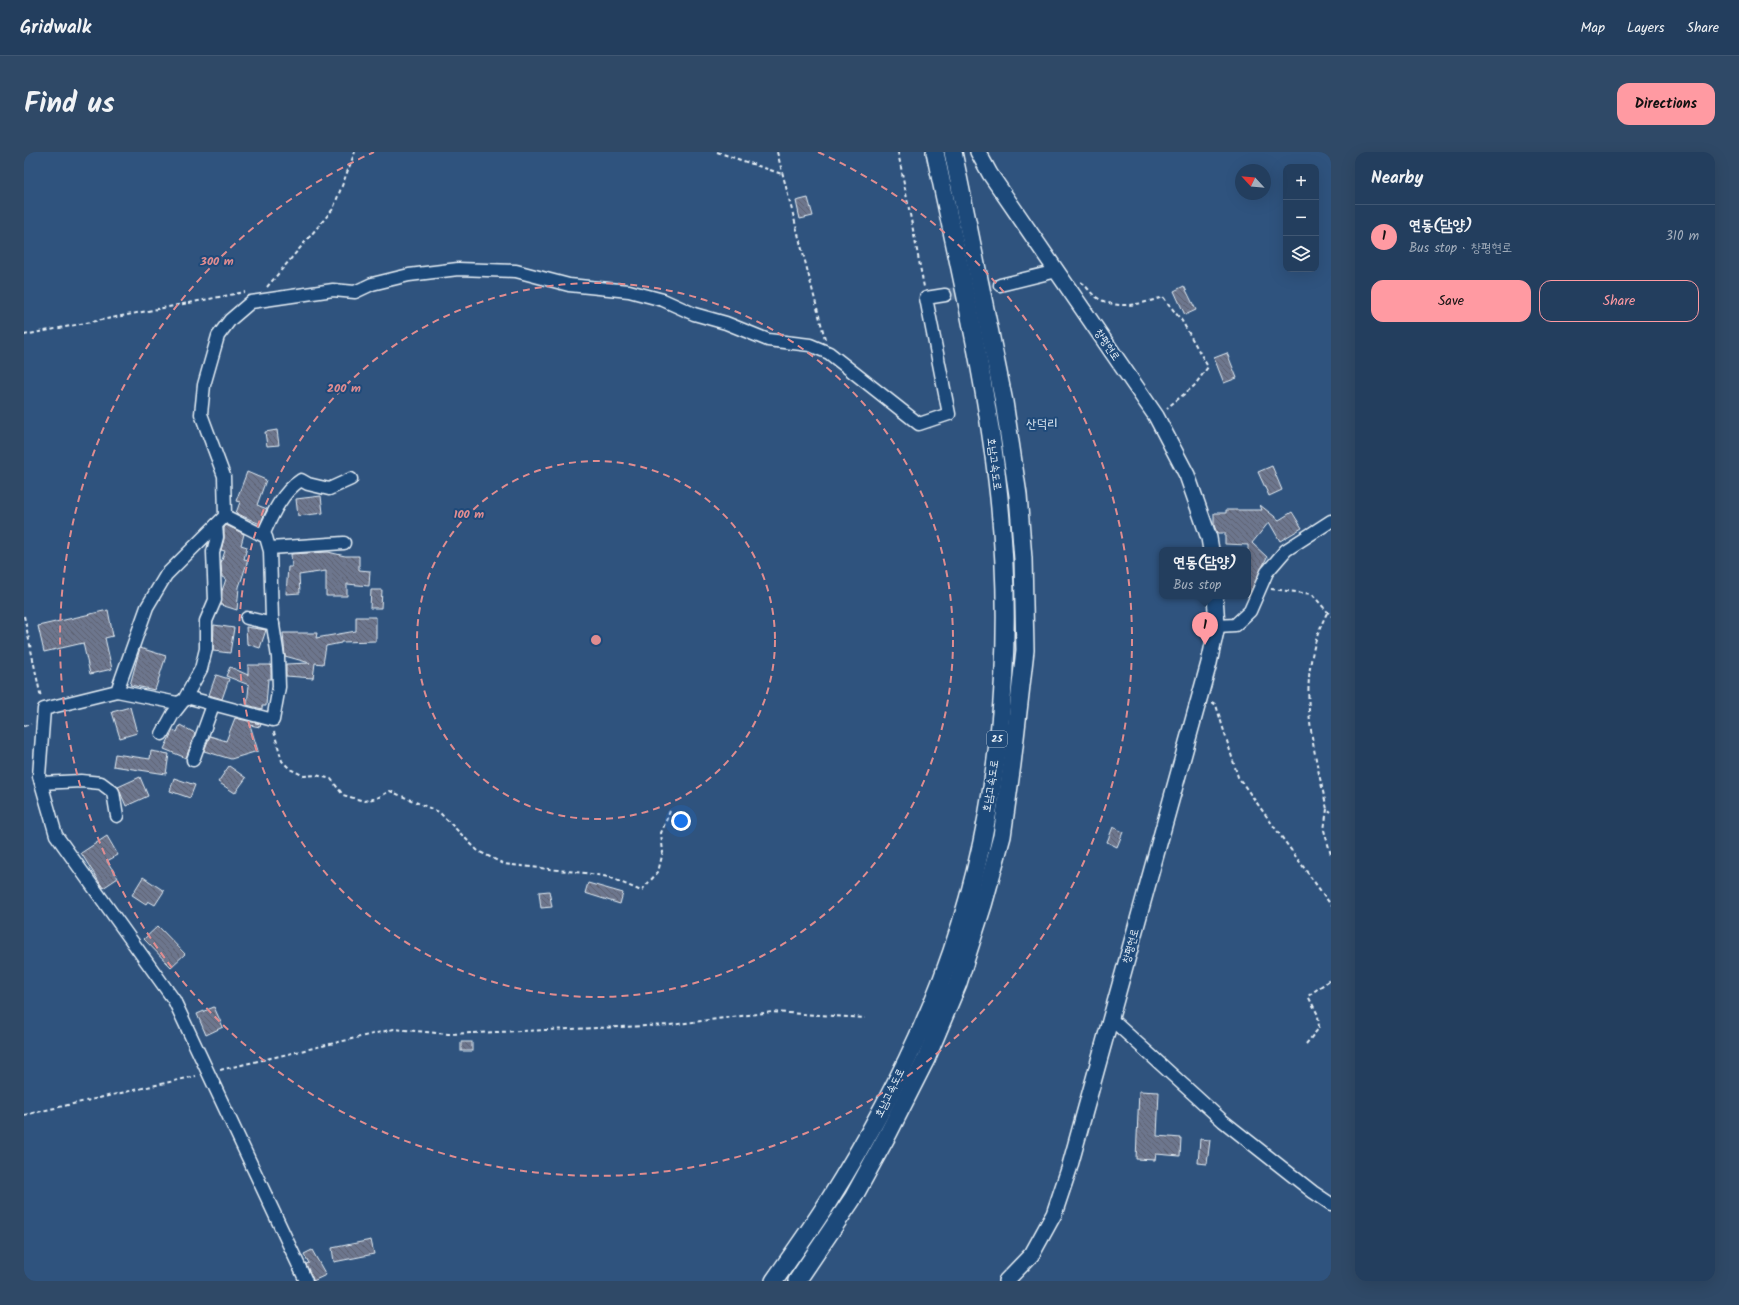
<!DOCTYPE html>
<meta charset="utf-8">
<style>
body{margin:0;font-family:Kalam,"Poor Story",sans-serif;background:#2f4967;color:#f1f3f6}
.controls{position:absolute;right:12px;top:12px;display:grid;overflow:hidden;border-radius:8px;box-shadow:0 4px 16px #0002}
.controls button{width:36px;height:36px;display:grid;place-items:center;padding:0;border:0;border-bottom:1px solid #405773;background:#233e5e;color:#f1f3f6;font:20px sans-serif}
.compass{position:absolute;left:1211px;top:12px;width:36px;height:36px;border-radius:50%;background:#233e5e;box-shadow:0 4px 16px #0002;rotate:296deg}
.you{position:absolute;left:657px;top:669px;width:14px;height:14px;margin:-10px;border:3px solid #fff;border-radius:50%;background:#1a73e8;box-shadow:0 0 0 6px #1a73e833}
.badge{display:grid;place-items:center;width:26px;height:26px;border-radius:50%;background:#ff9aa2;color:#111;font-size:13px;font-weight:700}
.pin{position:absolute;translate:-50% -33px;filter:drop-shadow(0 1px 2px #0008)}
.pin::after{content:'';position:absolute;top:21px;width:14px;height:12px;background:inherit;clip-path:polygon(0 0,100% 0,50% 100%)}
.popup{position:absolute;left:1135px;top:395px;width:92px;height:52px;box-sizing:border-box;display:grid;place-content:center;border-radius:8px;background:#233e5e;filter:drop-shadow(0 1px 3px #0005);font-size:13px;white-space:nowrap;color:#a3aebc}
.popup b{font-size:15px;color:#f1f3f6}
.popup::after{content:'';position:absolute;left:50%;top:100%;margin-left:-8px;border:8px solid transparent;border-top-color:#233e5e}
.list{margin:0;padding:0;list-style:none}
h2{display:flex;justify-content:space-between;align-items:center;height:52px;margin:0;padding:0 16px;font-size:17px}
h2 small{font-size:13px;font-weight:400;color:#a3aebc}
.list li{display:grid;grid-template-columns:26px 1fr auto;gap:12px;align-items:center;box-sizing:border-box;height:64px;padding:0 16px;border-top:1px solid #405773}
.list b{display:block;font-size:15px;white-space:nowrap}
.list p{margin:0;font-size:13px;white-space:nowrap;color:#a3aebc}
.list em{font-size:13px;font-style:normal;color:#a3aebc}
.actions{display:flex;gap:8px;padding:12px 16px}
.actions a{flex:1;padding:9px 0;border:1px solid #ff9aa2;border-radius:12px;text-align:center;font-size:14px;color:#ff9aa2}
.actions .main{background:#ff9aa2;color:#111}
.icon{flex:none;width:22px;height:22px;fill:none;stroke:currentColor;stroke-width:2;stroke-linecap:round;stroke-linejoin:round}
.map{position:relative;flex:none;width:1307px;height:1129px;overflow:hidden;border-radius:12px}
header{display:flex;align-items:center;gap:24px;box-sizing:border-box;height:56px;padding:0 20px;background:#233e5e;border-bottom:1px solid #405773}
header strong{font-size:19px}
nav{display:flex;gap:22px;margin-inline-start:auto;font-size:14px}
.intro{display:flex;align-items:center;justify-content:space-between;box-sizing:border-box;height:96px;padding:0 24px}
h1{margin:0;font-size:28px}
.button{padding:10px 18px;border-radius:12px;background:#ff9aa2;color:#111;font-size:14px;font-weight:700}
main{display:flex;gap:24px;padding:0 24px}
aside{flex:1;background:#233e5e;border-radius:12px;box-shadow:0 4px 16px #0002}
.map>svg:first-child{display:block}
</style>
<header>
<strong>Gridwalk</strong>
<nav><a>Map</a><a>Layers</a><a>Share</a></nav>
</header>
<div class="intro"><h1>Find us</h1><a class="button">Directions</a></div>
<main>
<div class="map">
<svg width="1307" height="1129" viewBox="0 0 1307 1129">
<defs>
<pattern id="building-back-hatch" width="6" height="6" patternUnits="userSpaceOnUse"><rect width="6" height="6" fill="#6d768d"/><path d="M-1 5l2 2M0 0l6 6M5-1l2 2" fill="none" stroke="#5b616f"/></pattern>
</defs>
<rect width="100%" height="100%" fill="#2f537e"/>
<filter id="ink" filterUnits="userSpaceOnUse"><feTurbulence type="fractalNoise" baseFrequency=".025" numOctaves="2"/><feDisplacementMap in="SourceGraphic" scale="8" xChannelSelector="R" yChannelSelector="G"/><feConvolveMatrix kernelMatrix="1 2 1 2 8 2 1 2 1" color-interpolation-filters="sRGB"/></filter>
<g filter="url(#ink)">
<g fill="url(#building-back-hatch)" stroke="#e8f1f8">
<path d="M784 46 789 64 776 67 772 49Z"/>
<path d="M1160 134 1172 158 1161 163 1150 139Z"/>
<path d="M1203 201 1213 226 1200 231 1190 206Z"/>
<path d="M253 278 255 293 243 294 241 280Z"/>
<path d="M1248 314 1258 338 1245 344 1234 320Z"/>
<path d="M223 320 242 328 233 353 243 357 236 372 212 361 216 350 212 349Z"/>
<path d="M297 344 299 361 274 364 272 347Z"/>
<path d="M1236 353 1255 368 1268 360 1278 376 1256 389 1245 370 1228 391 1243 405 1224 445V393L1201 392V381H1193L1190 373V361H1202V358H1238Z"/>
<path d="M202 373 220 382 217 393 223 395 220 407 224 408 215 435 213 458 197 453 198 439 202 427 198 425 197 411 201 399 197 398 200 387V376Z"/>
<path d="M304 400 321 404H335V418L346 419 345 434 323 432V444H302V419L275 423 276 441 262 442 264 415H268L267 402Z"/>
<path d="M347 438H358L357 456H346Z"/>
<path d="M84 458 89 484 81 486 88 517 66 522 59 491 20 500 14 474Z"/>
<path d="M332 465H352V489L317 490V491L302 494 299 512 291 511 289 526 262 524V512L286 511 261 504 259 481H293L292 486 332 479Z"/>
<path d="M190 473 210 476 206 501 189 499Z"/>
<path d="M222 475 242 478 236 496 223 492Z"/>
<path d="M116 496 142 504 131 538 106 533Z"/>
<path d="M224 513H247V527H244L242 554H238V557L223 553 225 533 202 524 206 515 224 523Z"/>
<path d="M192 523 205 527 198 547 185 543Z"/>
<path d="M106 555 113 581 96 586 88 560Z"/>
<path d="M211 566 237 572 236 575 226 573 234 599 207 607 180 599 186 584 202 589Z"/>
<path d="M156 573 171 581 162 606 140 597 149 578 153 580Z"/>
<path d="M127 599 145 602 142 622 89 614 91 602 126 607Z"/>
<path d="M205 614 222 626 211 641 194 630Z"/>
<path d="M116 625 124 644 102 654 94 635Z"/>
<path d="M150 626 171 633 166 646 146 639Z"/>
<path d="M1089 675 1099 680 1093 695 1083 690Z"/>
<path d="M83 684 94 703 83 709 94 726 79 736 57 701Z"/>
<path d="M119 725 140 739 131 753 124 749 122 752 108 743Z"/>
<path d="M564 731 599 741 596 752 561 741Z"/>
<path d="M525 739 528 755 517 756 515 740Z"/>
<path d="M134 774 161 802 147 815 120 787Z"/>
<path d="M190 855 199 875 182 883 173 862Z"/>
<rect x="437" y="890" width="11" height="9"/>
<path d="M1115 939 1135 940 1133 984 1157 986 1156 1004 1132 1002 1131 1008 1112 1007Z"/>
<path d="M1176 987 1186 988 1183 1012 1174 1011Z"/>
<path d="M347 1088 350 1102 310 1110 308 1096Z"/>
<path d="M288 1098 302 1123 289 1129 282 1112 285 1111 280 1102Z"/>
</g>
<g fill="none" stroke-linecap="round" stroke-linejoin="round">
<path stroke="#4b6b90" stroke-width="12" stroke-dasharray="12 6" stroke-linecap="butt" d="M921 143 976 133"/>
<defs>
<g id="minor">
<path d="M976 133 1033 119"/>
<path d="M239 383C248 363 258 340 277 328L284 332 305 337 327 327"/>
<path d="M246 396 320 391"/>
<path d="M223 466 249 472"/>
<path d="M1193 474 1211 473 1226 459 1243 420 1262 398 1307 369"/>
<path d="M93 539 153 551 166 546 249 568 255 535 254 505 248 467 246 399 242 385 201 364"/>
<path d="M138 582 149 562 160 548 177 517 182 497V469L191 448 189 400 193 385 192 373"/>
<path d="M169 608 189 553"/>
<path d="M17 631 57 629 77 631 89 640 93 664"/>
<path d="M1087 867 1199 969 1289 1040 1307 1052"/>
<path d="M282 1129 150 848 32 683 15 624 20 557 93 539 123 455 142 423 201 364 200 324 177 262 180 233 194 184 206 168 227 150 309 138 331 140 348 132 385 123 434 117 492 119 545 133 605 139 639 148 670 162 702 171 744 188 786 193 805 201 895 272 925 262 902 146 921 143"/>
</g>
<g id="major">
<path d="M954 0 966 22 1132 264 1163 323 1185 386 1187 398"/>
<path d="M982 1129 1008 1102 1030 1062 1045 1017 1185 511 1193 474 1191 444"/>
</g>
<g id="highway">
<path d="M750 1129C768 1103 787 1077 804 1050 848 980 888 905 918 827 977 670 993 495 973 328 960 218 934 109 911 0"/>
<path d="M773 1129 829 1046 864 982 902 907 934 831 959 753 978 684 988 612 1001 498 999 407 994 343 980 250 929 0"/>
</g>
</defs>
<use href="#minor" stroke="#e8f1f8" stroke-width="15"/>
<use href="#major" stroke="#e8f1f8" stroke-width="18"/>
<use href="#highway" stroke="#e8f1f8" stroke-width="20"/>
<g stroke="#e8f1f8" stroke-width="2" stroke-dasharray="4 3" stroke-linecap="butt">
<path d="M693 0 758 22"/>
<path d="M753 0 801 187"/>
<path d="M874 0 900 135"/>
<path d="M1057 130C1063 134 1066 141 1072 145 1093 159 1118 152 1139 145L1158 169 1184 215 1170 234 1143 256"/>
<path d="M243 135 309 57 331 0"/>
<path d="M0 183 221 140"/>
<path d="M1247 437 1288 442 1307 464"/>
<path d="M1303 461C1270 525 1288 591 1303 657L1307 660"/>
<path d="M0 464 17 546"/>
<path d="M1188 550 1192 553 1214 625 1307 753"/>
<path d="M0 574 7 572"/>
<path d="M250 580 258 609 266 617 280 624 292 623 307 627 319 643 340 649 353 646 366 639 415 660 454 699 480 712 561 721 585 725 617 739 634 720 639 700 637 681 646 659"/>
<path d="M1303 657 1300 678 1307 703"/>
<path d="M1282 892 1295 876 1294 863 1284 844 1307 827"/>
<path d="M196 918 370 877 424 882 646 873 748 860 841 866"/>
<path d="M0 963 172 924"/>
</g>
<use href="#minor" stroke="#1f4a7a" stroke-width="12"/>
<use href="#major" stroke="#1f4a7a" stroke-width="15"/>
<use href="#highway" stroke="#1f4a7a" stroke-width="17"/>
</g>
</g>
<g fill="none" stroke="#df8c90" stroke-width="2" stroke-dasharray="7 5">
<circle cx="572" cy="488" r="179"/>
<circle cx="572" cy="488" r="357"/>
<path d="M794 0A536 536 0 1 1 350 0"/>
</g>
<g text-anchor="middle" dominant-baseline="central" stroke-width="4" stroke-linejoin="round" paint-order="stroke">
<rect fill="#1f4a7a" stroke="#acbfd2" stroke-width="1" x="963" y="579" width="20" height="16" rx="3"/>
<g font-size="10" font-weight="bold" fill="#e8f1f8">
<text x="973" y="587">25</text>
</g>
<g font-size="11" fill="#e8f1f8" stroke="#1f4a7a">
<text transform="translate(1083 193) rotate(56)">창평현로</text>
<text transform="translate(970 312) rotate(83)">호남고속도로</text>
<text transform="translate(967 634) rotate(-81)">호남고속도로</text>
<text transform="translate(1107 794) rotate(-75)">창평현로</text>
<text transform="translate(866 941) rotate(-64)">호남고속도로</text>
</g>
<g font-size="13" fill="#e8f1f8" stroke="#1f4a7a">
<text x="1018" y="272">산덕리</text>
</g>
</g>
<circle cx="572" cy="488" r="6" fill="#df8c90" stroke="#1f4a7a" stroke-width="2"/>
<g font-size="12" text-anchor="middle" font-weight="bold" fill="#df8c90" stroke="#1f4a7a" stroke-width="4" stroke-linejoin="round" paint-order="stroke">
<text x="193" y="113">300 m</text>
<text x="320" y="240">200 m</text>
<text x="445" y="366">100 m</text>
</g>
</svg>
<div class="controls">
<button>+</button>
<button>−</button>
<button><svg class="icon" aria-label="layers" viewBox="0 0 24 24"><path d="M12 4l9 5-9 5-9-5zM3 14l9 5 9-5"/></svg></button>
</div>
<svg class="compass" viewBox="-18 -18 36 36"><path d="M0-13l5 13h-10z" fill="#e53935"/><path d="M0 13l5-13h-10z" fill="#a3aebc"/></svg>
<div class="you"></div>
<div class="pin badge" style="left:1181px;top:493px">1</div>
<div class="popup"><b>연동(담양)</b>Bus stop</div>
</div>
<aside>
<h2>Nearby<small></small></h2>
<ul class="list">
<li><span class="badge">1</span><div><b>연동(담양)</b><p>Bus stop · 창평현로</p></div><em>310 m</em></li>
</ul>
<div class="actions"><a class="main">Save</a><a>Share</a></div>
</aside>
</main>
